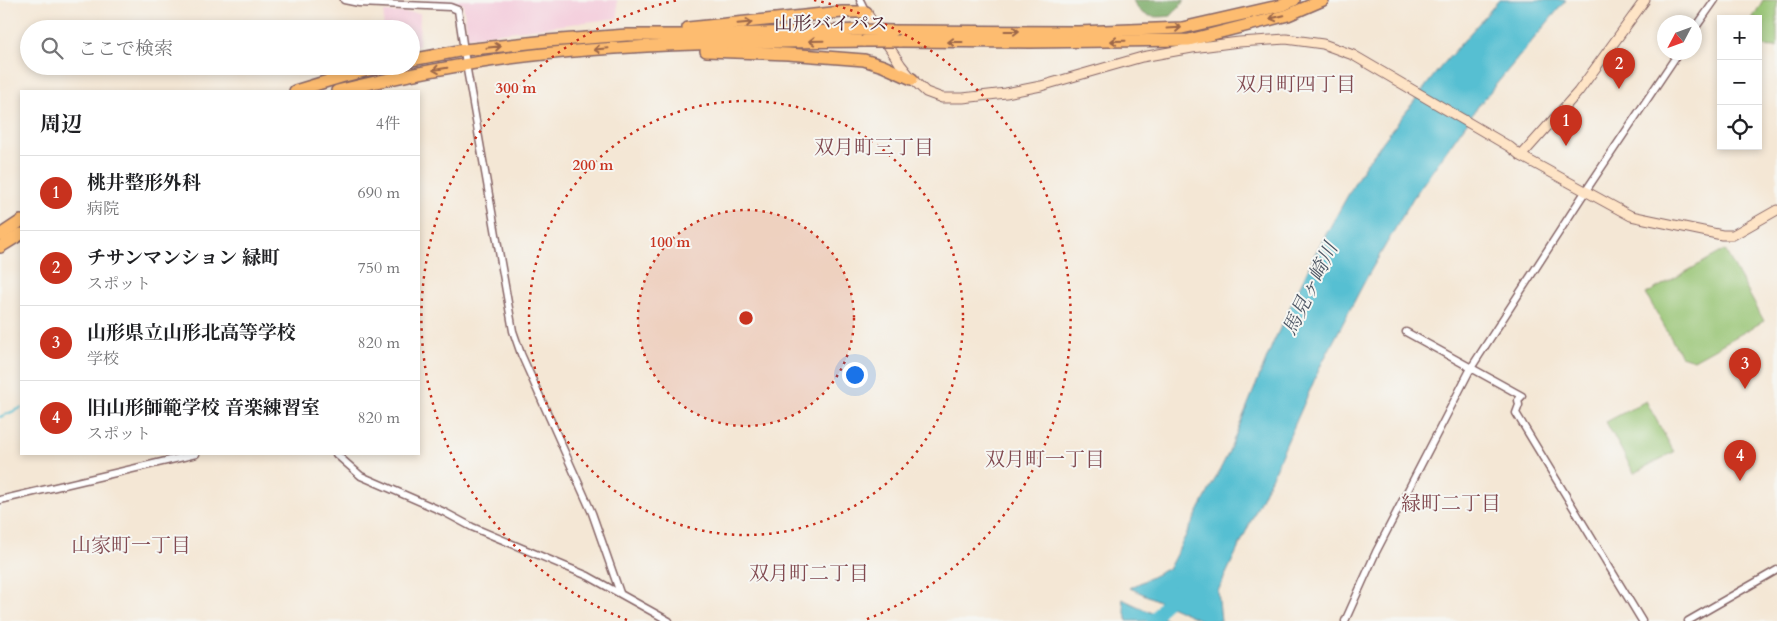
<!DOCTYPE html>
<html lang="ja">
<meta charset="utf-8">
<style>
body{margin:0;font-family:Cardo,"Noto Serif JP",serif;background:#f2f2f2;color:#202124}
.controls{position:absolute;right:15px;top:15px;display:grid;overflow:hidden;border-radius:0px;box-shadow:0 2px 8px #0003}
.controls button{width:45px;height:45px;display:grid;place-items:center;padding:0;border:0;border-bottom:1px solid #e0e0e0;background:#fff;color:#202124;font:25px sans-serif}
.compass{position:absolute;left:1657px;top:15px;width:45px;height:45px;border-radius:50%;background:#fff;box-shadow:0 2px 8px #0003;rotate:229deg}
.you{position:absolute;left:854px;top:374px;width:18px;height:18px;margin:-12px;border:4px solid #fff;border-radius:50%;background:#1a73e8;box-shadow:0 0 0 8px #1a73e833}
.badge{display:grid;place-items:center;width:32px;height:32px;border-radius:50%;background:#c8321e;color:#fff;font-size:16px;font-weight:700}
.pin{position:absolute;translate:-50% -41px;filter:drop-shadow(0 1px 2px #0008)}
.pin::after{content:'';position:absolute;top:26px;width:18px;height:15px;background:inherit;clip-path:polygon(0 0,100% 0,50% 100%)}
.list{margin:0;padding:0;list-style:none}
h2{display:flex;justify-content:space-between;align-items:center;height:65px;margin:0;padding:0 20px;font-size:21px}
h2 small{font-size:16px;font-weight:400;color:#757577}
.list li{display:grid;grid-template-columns:32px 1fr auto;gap:15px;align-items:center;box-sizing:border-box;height:75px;padding:0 20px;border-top:1px solid #e0e0e0}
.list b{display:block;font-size:19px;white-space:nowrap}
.list p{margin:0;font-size:16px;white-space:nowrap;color:#757577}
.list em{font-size:16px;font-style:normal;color:#757577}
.icon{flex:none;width:28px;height:28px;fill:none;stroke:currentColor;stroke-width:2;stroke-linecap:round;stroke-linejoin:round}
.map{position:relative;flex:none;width:1777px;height:621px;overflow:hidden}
.search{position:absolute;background:#fff;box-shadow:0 2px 8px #0003;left:20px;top:20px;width:400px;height:55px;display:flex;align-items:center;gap:12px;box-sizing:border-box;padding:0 18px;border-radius:28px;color:#757577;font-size:19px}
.panel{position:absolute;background:#fff;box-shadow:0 2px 8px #0003;left:20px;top:90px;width:400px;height:365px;border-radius:0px}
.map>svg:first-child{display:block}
</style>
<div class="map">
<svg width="1777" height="621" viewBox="0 0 1777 621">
<rect width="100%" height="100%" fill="#f6f6f2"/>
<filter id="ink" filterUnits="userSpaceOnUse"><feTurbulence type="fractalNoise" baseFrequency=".02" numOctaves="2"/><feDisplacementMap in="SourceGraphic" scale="10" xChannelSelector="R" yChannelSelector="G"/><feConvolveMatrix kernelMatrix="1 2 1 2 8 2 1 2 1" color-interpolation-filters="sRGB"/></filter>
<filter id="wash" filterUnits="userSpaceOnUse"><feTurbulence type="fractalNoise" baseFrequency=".0096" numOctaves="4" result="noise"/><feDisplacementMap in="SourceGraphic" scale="20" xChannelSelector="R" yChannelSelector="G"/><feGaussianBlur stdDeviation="1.12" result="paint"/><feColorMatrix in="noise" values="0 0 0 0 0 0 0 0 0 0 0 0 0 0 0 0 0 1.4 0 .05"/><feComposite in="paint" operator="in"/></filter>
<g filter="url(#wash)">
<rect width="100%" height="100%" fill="#f4e7d5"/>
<g fill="#f4cfdd">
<path d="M427 0H617L618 18 468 37 463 4 435 3Z"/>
<path d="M384 12 420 13 419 46H411V29H383Z"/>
</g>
<g fill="#95c371" stroke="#70714e">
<path d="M1763 0H1777V47L1758 46V19H1752Z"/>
<path d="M1725 250 1764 321 1694 360 1681 356 1646 294Z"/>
<path d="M1646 401 1674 452 1634 473 1606 422Z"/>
</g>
<path fill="#78a963" stroke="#616447" d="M1133 0H1185L1171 16C1154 18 1140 18 1133 0Z"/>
<g fill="#56bfd2" stroke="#506f7e">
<path d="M1499 0H1566L1479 105 1413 198 1367 277 1321 365 1273 474 1218 591 1221 621H1203L1130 588 1169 568 1227 456 1273 343 1316 252 1365 165 1439 69Z"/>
<path d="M1122 599 1169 621H1127Z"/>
</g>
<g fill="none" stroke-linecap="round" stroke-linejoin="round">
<path stroke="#56bfd2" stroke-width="2" d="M0 417 21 408"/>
<path stroke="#56bfd2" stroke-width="12" d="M1153 621 1174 591"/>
</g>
</g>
<g filter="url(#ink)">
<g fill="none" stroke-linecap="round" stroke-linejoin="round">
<defs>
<g id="street">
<path d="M344 0 359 3 450 7 458 10 466 64 513 331 521 354 592 513 620 593"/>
<path d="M860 0 866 12"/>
<path d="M1694 30 1715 0"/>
<path d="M1406 332 1522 396 1518 400 1519 405 1516 413 1642 621"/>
<path d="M336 454 361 476 444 512 472 527 588 576 669 621"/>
<path d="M0 500 196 454"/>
<path d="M1345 621 1376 552 1471 368 1585 192 1679 52"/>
<path d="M1688 621 1777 570"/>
</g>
<g id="secondary">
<path d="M866 12 901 65 912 79 926 92 942 98H963L1006 93 1041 86 1142 57 1192 48 1239 42 1286 39 1323 44 1353 55 1510 147 1521 156 1631 216 1722 235H1733L1777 210"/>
<path d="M1521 156 1578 92 1645 0"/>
</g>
<g id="highway">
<path d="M688 28 842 12H866"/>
<path d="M893 31 1078 32 1182 28 1283 5 1294 0"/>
<path d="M899 41 1030 42 1189 40 1288 15 1323 0"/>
<path d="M706 51 788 54 864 60 883 66 912 79"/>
<path d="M411 60 464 50 547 41 627 35H696L861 30"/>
<path d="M295 91 341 77 384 66"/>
<path d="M337 91C408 74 480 60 553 53 657 43 761 42 865 41"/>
<path d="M0 235 21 221"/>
<path d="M0 247 21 234"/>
</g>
</defs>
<use href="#street" stroke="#866566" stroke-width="9"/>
<use href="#secondary" stroke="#866566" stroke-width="11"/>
<use href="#highway" stroke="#866566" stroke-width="14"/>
<use href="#street" stroke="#fff" stroke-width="6"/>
<use href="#secondary" stroke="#fee4c6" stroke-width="9"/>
<use href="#highway" stroke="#fdbc70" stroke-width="11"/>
<defs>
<g id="highway-bridge">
<path d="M861 30 893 31"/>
<path d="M865 41H899"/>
</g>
</defs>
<use href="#highway-bridge" stroke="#866566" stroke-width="14" stroke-linecap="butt"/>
<use href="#highway-bridge" stroke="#fdbc70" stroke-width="11"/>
</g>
<defs><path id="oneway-shaft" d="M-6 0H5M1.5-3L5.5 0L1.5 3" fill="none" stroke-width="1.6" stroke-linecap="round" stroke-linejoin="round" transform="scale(1.25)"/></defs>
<g stroke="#9b664a">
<use href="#oneway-shaft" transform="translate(1277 17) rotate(166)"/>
<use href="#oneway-shaft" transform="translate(745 23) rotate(-5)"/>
<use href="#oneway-shaft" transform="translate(1174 28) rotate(-3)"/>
<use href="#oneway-shaft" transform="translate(1012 31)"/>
<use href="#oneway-shaft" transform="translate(816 41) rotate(179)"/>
<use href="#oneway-shaft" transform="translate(1118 41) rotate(179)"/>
<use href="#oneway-shaft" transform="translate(955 42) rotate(-180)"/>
<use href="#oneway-shaft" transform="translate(494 47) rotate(-6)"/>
<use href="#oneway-shaft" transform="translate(601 49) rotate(175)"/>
<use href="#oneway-shaft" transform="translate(440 69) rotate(170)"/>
</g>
</g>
<circle cx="746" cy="318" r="108" fill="#c8321e" fill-opacity=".12"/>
<g fill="none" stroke="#c8321e" stroke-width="2.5" stroke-dasharray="2.5 5">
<circle cx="746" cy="318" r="108"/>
<circle cx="746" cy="318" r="217"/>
<path d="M627 620A325 325 0 0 1 678 0M814 0A325 325 0 0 1 865 620"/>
</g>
<g text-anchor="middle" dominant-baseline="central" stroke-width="4" stroke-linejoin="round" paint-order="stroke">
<g font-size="19" fill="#4a1f2b" stroke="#f6f6f2">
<text x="831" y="24">山形バイパス</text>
</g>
<g font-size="20" fill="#81494f" stroke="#f6f6f2">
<text x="1296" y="84">双月町四丁目</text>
<text x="874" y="147">双月町三丁目</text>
<text x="1045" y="459">双月町一丁目</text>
<text x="1451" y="503">緑町二丁目</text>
<text x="131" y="545">山家町一丁目</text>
<text x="809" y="573">双月町二丁目</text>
</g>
<g font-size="20" font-style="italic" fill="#4e5765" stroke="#f6f6f2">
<text transform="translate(1310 289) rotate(-64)">馬見ヶ崎川</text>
</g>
</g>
<circle cx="746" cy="318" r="8" fill="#c8321e" stroke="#f6f6f2" stroke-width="2.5"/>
<g font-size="15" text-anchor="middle" font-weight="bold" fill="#c8321e" stroke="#f6f6f2" stroke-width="4" stroke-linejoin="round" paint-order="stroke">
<text x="516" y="93">300 m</text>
<text x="593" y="170">200 m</text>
<text x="670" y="247">100 m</text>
</g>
</svg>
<div class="controls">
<button>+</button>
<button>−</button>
<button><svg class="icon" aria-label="locate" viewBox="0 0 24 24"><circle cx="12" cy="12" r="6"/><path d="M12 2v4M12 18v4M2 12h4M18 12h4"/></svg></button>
</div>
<svg class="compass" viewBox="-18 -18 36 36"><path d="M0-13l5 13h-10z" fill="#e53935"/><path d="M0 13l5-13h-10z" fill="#757577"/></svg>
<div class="you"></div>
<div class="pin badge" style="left:1566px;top:146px">1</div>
<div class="pin badge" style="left:1619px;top:89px">2</div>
<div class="pin badge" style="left:1745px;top:389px">3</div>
<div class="pin badge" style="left:1740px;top:481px">4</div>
<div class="search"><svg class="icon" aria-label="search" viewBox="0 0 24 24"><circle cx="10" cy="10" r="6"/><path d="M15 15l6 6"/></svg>ここで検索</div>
<section class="panel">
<h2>周辺<small>4件</small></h2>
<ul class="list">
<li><span class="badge">1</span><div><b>桃井整形外科</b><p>病院</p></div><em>690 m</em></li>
<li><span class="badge">2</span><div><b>チサンマンション 緑町</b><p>スポット</p></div><em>750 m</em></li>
<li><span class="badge">3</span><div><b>山形県立山形北高等学校</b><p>学校</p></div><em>820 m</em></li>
<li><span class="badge">4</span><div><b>旧山形師範学校 音楽練習室</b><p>スポット</p></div><em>820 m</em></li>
</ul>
</section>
</div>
